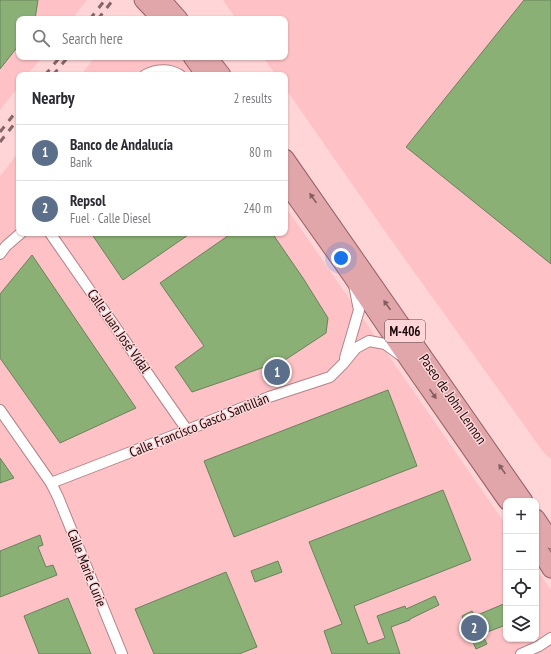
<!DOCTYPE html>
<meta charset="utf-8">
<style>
body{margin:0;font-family:"PT Sans Narrow",sans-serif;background:#f7f7f7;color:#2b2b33}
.controls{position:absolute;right:12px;bottom:12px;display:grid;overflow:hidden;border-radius:8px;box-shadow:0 1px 3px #0004}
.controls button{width:36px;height:36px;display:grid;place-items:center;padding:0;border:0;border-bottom:1px solid #e1e1e2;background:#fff;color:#2b2b33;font:20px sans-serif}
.you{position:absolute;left:341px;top:258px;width:14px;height:14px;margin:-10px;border:3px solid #fff;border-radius:50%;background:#1a73e8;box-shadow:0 0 0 6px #1a73e833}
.badge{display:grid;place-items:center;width:26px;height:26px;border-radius:50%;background:#111827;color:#fff;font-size:13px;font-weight:700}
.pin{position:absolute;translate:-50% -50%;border:2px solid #fff;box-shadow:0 1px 4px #0006}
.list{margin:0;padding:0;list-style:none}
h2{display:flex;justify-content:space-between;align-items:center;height:52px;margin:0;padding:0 16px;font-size:17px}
h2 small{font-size:13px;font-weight:400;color:#7c7c81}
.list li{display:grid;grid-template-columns:26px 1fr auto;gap:12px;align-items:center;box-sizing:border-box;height:56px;padding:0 16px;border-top:1px solid #e1e1e2}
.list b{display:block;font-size:15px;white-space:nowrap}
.list p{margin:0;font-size:13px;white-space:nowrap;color:#7c7c81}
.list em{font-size:13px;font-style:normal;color:#7c7c81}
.icon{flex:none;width:22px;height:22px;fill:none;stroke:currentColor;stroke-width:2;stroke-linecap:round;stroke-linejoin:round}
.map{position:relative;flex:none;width:551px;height:654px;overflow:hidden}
.search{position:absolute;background:#fff;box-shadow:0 1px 3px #0004;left:16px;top:16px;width:272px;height:44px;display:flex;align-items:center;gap:10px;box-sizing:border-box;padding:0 14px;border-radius:8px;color:#7c7c81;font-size:15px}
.panel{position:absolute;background:#fff;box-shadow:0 1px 3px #0004;left:16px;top:72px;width:272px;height:164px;border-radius:8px}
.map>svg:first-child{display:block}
</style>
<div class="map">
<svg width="551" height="654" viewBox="0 0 551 654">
<rect width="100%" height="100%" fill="#ffd5d7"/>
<g fill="#fec2c6">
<path d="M0 0H87L72 19H19V57H42L27 75H19V86L0 110Z"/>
<path d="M223 0H551V459L544 453 389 237 285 88V75H276L263 57H285V19H236Z"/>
<path d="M95 57H181L193 75H81Z"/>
<path d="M19 152V233H285V206L506 525V639H536V568L551 590V654H0V176Z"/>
</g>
<g fill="#8bb075" stroke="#6a815d">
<path d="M0 0H38L35 19H19V45L0 69Z"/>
<path d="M524 0H551V264L406 147Z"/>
<path d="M91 233H191L123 280Z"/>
<path d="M232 233H272L303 278 328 318 326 333 285 360 192 392 175 367 204 346 160 283Z"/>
<path d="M32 255 136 408 60 443 0 358V294Z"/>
<path d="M388 390 417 466 234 537 204 461Z"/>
<path d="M0 458 14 478 0 483Z"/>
<path d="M443 490 471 560 354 606 368 644 385 638 377 616 405 606 406 609 435 596 439 605 410 619V620L391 627 400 654H332L324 631 342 624 309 542Z"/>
<path d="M40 535 43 545 38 547 46 567 53 565 57 575 0 597V551Z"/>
<path d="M278 561 282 572 255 582 251 571Z"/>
<path d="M226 572 257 647 239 654H154L135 609Z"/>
<path d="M68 598 91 654H39L24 616Z"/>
<path d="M506 603V625L482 634 487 644 476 649 462 616 472 611 475 616Z"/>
</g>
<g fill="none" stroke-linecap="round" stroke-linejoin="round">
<defs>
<g id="minor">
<path d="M145 75C157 69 168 68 180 75"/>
<path d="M50 233 187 430"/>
<path d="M0 254 6 246 21 233"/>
<path d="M345 358 359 310 354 285"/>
<path d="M0 410 51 483 58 497 122 654"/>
<path d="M51 483 180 433 269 397 330 377 343 364 356 348 369 341 385 344 400 355"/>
<path d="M521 654 539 646 551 638"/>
</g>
<g id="trunk">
<path d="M143 0 161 19"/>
<path d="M162 0 179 19"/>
<path d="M192 57 205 75"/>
<path d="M208 57 222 75"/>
<path d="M285 158 524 501"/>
<path d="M285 182 351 275 410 362 507 501"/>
<path d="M536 518 551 540"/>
<path d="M536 545 551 569"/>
</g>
</defs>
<use href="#minor" stroke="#b38387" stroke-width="12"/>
<use href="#trunk" stroke="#955f64" stroke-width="19"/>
<use href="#minor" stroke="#fff" stroke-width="10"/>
<use href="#trunk" stroke="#e0a6aa" stroke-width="17"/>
<g stroke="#836769" stroke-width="3" stroke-dasharray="7 7" stroke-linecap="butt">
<path d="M90 19 105 0"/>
<path d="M98 19 113 0"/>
<path d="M45 75 60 57"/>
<path d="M53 75 68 57"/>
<path d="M0 132 19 108"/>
<path d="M0 142 19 118"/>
</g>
</g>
<defs><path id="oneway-solid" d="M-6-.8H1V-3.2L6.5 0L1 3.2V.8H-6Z"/></defs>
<g fill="#855e61">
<use href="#oneway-solid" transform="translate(313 198) rotate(-125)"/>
<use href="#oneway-solid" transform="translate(387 305) rotate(-125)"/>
<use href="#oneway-solid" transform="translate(433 394) rotate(55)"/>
<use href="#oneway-solid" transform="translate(502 469) rotate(-125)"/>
</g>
<g text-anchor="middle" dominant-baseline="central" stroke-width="3" stroke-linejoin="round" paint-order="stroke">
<rect fill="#ffd5d7" stroke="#5c4446" stroke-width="1" x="385" y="320" width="40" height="22" rx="3"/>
<g font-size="13" font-weight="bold" fill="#160608">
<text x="405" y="331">M-406</text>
</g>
<g font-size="14" fill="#160608" stroke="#ffd5d7">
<text transform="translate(119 331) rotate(55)">Calle Juan José Vidal</text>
<text transform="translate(453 399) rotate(55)">Paseo de John Lennon</text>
<text transform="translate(199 425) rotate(-22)">Calle Francisco Gascó Santillán</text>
<text transform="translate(87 568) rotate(68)">Calle Marie Curie</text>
</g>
</g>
</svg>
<div class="controls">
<button>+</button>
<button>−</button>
<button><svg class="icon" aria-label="locate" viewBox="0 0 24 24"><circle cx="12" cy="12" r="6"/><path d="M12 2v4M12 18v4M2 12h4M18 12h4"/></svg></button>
<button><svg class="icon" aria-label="layers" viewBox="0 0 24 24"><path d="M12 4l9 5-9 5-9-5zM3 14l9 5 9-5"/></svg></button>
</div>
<div class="you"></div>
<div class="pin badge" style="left:277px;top:372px;background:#5c6f8a">1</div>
<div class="pin badge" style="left:474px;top:628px;background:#5c6f8a">2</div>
<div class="search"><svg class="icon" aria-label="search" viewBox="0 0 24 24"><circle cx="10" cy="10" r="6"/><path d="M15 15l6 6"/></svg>Search here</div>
<section class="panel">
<h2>Nearby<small>2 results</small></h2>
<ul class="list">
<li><span class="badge" style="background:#5c6f8a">1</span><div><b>Banco de Andalucía</b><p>Bank</p></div><em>80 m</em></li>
<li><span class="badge" style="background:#5c6f8a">2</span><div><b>Repsol</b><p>Fuel · Calle Diesel</p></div><em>240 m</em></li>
</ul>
</section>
</div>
